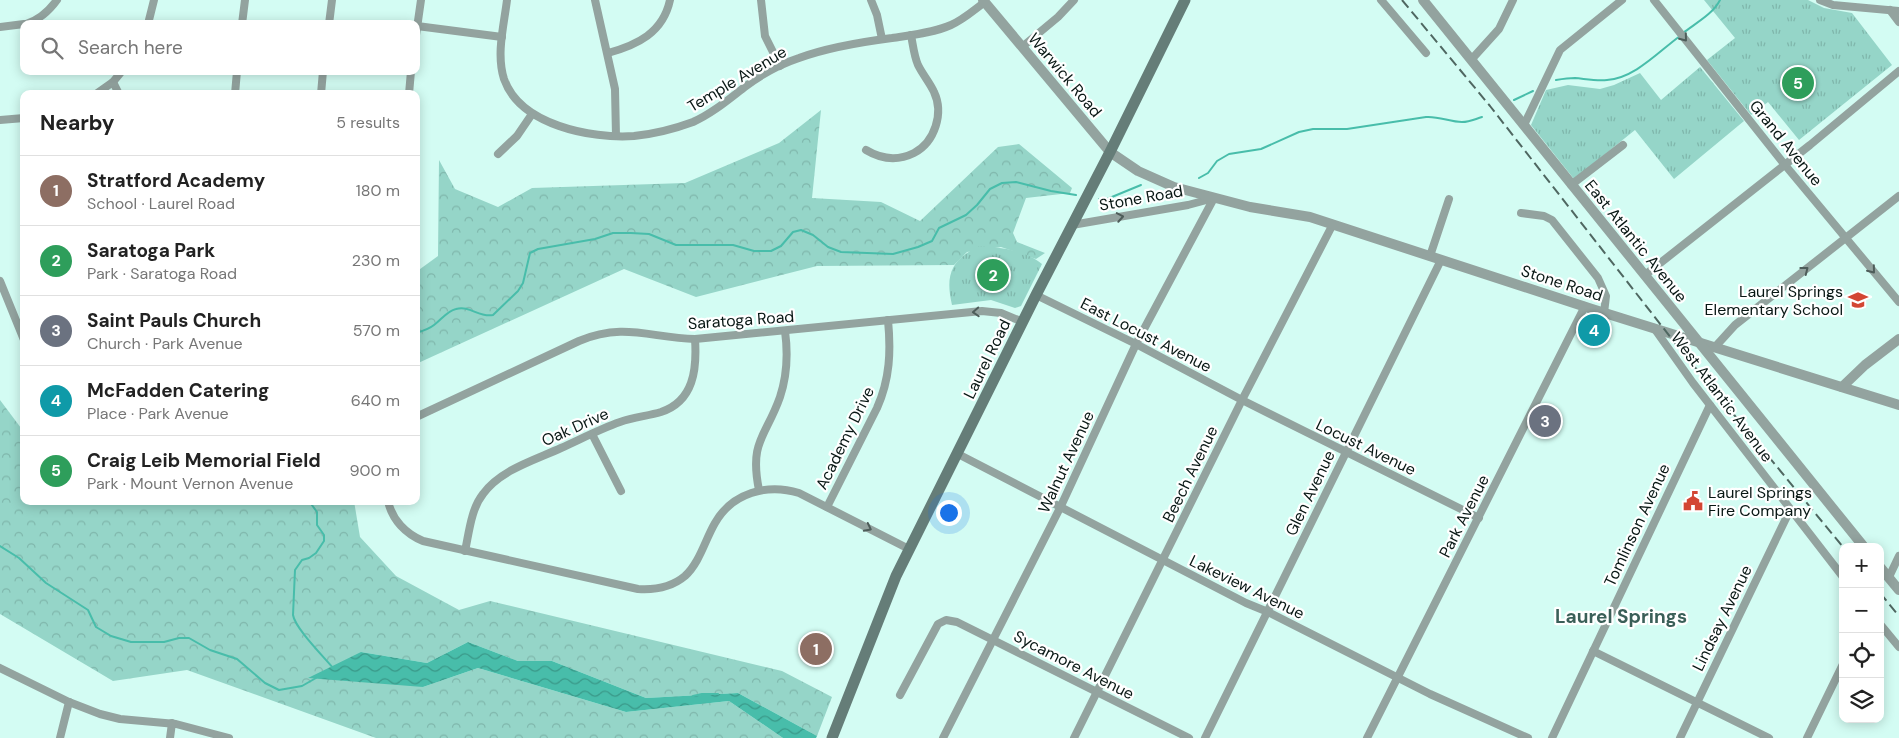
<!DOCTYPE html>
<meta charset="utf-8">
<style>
body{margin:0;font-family:"DM Sans",sans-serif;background:#f6f6f6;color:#222}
.controls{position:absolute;right:15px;bottom:15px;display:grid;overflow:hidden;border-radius:10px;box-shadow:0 2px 12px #0003}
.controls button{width:45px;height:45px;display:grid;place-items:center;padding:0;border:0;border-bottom:1px solid #e0e0e0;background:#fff;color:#222;font:25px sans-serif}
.you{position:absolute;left:948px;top:512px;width:18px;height:18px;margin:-12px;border:4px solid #fff;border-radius:50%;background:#1a73e8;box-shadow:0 0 0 8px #1a73e833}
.badge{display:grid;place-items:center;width:32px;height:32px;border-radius:50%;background:#d34634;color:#fff;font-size:16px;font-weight:700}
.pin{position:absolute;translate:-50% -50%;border:2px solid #fff;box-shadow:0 1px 5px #0006}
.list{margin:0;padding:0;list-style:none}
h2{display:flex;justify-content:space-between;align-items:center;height:65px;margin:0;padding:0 20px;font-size:21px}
h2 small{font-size:16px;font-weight:400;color:#767676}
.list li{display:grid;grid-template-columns:32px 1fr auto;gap:15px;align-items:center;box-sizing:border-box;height:70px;padding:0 20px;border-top:1px solid #e0e0e0}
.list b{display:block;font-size:19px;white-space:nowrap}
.list p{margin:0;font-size:16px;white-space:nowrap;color:#767676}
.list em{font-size:16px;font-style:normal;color:#767676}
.icon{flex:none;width:28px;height:28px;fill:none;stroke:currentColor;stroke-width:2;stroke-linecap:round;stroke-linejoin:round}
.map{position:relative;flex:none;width:1899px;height:738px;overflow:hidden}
.search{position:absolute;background:#fff;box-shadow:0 2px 12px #0003;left:20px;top:20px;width:400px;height:55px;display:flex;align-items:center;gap:12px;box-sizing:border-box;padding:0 18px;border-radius:10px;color:#767676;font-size:19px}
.panel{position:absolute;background:#fff;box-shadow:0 2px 12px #0003;left:20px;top:90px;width:400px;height:415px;border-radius:10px}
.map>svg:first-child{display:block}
</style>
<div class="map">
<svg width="1899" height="738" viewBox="0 0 1899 738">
<defs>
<pattern id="forest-crowns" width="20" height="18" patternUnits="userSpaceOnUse" patternTransform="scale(1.25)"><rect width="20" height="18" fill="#95d5c8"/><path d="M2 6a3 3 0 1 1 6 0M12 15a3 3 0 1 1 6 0" fill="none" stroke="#7fb6ab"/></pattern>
<pattern id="park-tufts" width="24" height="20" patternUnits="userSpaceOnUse" patternTransform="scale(1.25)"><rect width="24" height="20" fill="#95d5c8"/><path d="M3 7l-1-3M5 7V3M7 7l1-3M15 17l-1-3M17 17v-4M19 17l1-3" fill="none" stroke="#7fb6ab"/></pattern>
<pattern id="water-waves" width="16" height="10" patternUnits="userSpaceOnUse" patternTransform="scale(1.25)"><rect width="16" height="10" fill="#48bdaa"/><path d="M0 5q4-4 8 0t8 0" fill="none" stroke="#3a9989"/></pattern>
</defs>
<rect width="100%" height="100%" fill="#d3fcf3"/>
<g fill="url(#forest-crowns)">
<path d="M821 110 812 198 881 202 920 221 998 147 1019 144 1072 188 1070 193 1026 198 1013 233 1017 242 1045 253 1036 259 1001 247 967 252 954 265 817 266 696 297 624 269 416 364V272L438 256 439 160 455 189 498 207 532 188 685 183 779 143Z"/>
<path d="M0 400 24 432V501H354L360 537 396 576 459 610 490 601 782 671 832 697 817 736 738 693 646 698 552 661H518L468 642 427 663 361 652 423 687 478 668 626 712 729 701 783 738H376L187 670 113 681 0 614Z"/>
</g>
<g fill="url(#park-tufts)">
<path d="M1704 0H1808L1824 8 1852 13 1892 65 1799 140 1768 102 1751 115 1707 60 1735 38Z"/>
<path d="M1700 67 1744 121 1674 179 1635 130 1574 179 1531 125 1546 90 1568 85 1600 89 1614 85 1640 73 1661 100Z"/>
<path d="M979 246C999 247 1025 250 1042 264L1021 306 1015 308 991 300 952 305C945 275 951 260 979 246Z"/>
</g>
<path fill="url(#water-waves)" d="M468 642 518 661H552L646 698 738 693 817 736 816 738H783L729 701 626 712 478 668 423 687 308 678 361 652 427 663Z"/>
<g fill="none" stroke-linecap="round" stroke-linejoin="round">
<g stroke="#48bdaa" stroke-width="2">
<path d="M1683 33C1696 23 1713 14 1720 0"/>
<path d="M1556 80C1562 79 1569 78 1575 78 1586 79 1596 81 1607 80 1635 78 1658 52 1680 36"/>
<path d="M1514 100 1533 91"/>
<path d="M1199 178 1208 173 1217 161 1229 154 1261 149 1299 132 1313 129H1347L1426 117C1439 116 1450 122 1462 122 1470 122 1475 119 1482 117"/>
<path d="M1099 199H1107L1141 185"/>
<path d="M416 333C423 331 429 329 434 325 441 320 447 311 456 309 470 305 479 318 493 315L518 291 523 283 530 253 538 249 595 239 613 233H631L649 234 676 245H733L754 251H771L781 246 793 232 801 230 813 235 828 247 841 252 893 254 918 247 932 241 939 228 966 215 977 205 990 189 1002 183 1016 182 1051 191 1076 195"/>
<path d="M309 501 317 512V525L324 535V541L316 553 309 558 302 560 295 570 293 615C295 628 323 656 333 668"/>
<path d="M0 546 19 558 46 583 88 610 96 627 111 636 131 642H164L179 638H189L210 650 237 659 265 683 279 690 302 686 316 678"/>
<path d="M693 696 702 694H718"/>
</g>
<g stroke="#93a39f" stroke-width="8">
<path d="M507 0C504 25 496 54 504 79 520 125 591 139 634 136 654 134 674 129 693 122 713 113 729 99 746 86 762 74 781 64 799 58 829 47 861 42 892 38 911 35 933 33 951 25 963 20 974 10 985 2"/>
<path d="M595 0 615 89 616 136"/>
<path d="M761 0 765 36 780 66"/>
<path d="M871 0 877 15 882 39"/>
<path d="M1381 0 1426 53"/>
<path d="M1654 0 1785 165 1899 302"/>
<path d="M1820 0 1833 5 1899 11"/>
<path d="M1890 10 1899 22"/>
<path d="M26 24C39 20 49 11 57 0"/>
<path d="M148 24 154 0"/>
<path d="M242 24 245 0"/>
<path d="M329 24 332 0"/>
<path d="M417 26 502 37"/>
<path d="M0 27 24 24"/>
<path d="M416 35 421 0"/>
<path d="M1022 47 1058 17 1074 0"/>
<path d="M608 53C637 45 663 33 670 0"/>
<path d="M1471 60 1499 29 1513 0"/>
<path d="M113 82 119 94"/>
<path d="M96 94 113 82 122 71"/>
<path d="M235 94 237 71"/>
<path d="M321 94 323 71"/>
<path d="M409 94 411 71"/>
<path d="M0 120 24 118"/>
<path d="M1524 125 1560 50 1622 0"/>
<path d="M866 150C881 159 898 161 914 153 935 142 944 113 934 92 930 83 923 75 918 65 914 56 913 45 911 35"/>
<path d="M498 154 517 136 532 114"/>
<path d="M1571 185 1623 145"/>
<path d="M1521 213 1544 216 1552 220 1598 278 1606 296 1604 313"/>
<path d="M1072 225 1188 205 1214 198"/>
<path d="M1430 256 1449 199"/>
<path d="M1645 275 1810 145 1899 71"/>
<path d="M0 281 24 340"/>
<path d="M1036 295 1136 344 1242 400 1479 518"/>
<path d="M1654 328 1693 383 1843 577"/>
<path d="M1715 347 1735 325 1899 196"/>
<path d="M416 417 579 341C624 322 651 338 695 339L982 311 1001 313 1023 322"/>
<path d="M592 434 621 491"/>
<path d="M958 454 1246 603 1268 612 1430 694 1528 738"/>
<path d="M759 490C749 441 766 437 780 397 787 376 788 353 785 331"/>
<path d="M388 501C392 520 406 534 423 541L638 589C654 590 672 587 685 576 700 562 705 540 715 523 732 493 767 483 799 493L909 549"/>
<path d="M827 507 877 408C890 379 891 351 888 320"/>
<path d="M465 551C469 533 471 509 483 494 500 470 535 460 561 448 581 439 600 429 620 422 634 417 648 416 661 412 694 401 697 369 695 339"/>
<path d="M1889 577 1899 556"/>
<path d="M1880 624 1899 647"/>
<path d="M1593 651 1769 738"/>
<path d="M0 668 69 702 100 714 120 719 176 724 229 738"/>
<path d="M900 695 938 624 946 620 957 622 1189 738"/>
<path d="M60 738 69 702"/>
<path d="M170 738 172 723"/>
<path d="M943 738 1060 508 1136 344 1214 198"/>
<path d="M1074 738 1242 400 1333 224"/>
<path d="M1205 738 1441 260"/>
<path d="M1367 738 1585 306"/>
<path d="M1552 738 1710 405"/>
<path d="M1680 738 1790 510"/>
<path d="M1807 738 1843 664"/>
</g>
<g stroke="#93a39f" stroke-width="10">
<path d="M983 0 1110 152 1138 171 1174 187 1250 207 1310 217 1592 309 1899 405"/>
<path d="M1423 0 1864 547"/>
<path d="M1842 387 1865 365 1899 339"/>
<path d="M1880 567 1899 590"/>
</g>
<path stroke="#657d78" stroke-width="11" d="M832 738 896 576 1036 295 1110 152 1185 0"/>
<g stroke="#4f6761" stroke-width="2" stroke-dasharray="10 5" stroke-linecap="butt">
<path d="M1402 0 1490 106 1675 343 1843 547"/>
<path d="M1880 593 1899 616"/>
</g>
</g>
<defs><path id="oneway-chevron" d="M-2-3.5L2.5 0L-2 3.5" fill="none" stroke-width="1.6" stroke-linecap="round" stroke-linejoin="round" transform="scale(1.25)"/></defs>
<g stroke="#4e5d5a">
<use href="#oneway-chevron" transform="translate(1684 38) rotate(51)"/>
<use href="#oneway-chevron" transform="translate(1120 217) rotate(-10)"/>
<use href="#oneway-chevron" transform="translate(1805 270) rotate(-38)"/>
<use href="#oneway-chevron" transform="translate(1872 270) rotate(51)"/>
<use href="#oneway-chevron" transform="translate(976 312) rotate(177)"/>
<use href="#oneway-chevron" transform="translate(868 528) rotate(27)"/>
</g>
<defs>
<symbol id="school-bare" viewBox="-9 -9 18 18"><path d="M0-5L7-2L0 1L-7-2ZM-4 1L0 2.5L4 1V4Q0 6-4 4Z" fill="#d34634" stroke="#fff" stroke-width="2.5" paint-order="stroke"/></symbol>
<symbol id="civic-bare" viewBox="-9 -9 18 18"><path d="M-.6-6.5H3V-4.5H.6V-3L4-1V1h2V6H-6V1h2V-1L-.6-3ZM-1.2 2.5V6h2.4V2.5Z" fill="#d34634" stroke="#fff" stroke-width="2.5" paint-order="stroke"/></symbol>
</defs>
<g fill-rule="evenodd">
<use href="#school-bare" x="1844" y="286" width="28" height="28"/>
<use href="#civic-bare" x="1679" y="487" width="28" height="28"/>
</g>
<g text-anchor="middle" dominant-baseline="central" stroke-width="4.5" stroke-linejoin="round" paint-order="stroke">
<g font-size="16" fill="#081714" stroke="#fff">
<text transform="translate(1065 75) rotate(50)">Warwick Road</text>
<text transform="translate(737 79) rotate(-31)">Temple Avenue</text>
<text transform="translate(1786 143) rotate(51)">Grand Avenue</text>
<text transform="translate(1141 198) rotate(-10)">Stone Road</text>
<text transform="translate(1636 241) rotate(51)">East Atlantic Avenue</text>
<text transform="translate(1562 283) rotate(18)">Stone Road</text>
<text transform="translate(741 320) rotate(-4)">Saratoga Road</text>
<text transform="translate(1146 335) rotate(27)">East Locust Avenue</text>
<text transform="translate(987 359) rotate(-64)">Laurel Road</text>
<text transform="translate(1722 397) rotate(53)">West Atlantic Avenue</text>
<text transform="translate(575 427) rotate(-24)">Oak Drive</text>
<text transform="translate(845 438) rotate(-64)">Academy Drive</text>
<text transform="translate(1366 447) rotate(26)">Locust Avenue</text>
<text transform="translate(1066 462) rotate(-65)">Walnut Avenue</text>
<text transform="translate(1190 474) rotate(-64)">Beech Avenue</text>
<text transform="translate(1310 493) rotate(-64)">Glen Avenue</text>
<text transform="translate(1464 516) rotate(-63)">Park Avenue</text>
<text transform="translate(1637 525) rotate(-65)">Tomlinson Avenue</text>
<text transform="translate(1247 587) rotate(26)">Lakeview Avenue</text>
<text transform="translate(1722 618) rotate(-64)">Lindsay Avenue</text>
<text transform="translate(1074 665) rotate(27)">Sycamore Avenue</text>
</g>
<g font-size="16" fill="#081714" stroke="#fff" text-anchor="end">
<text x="1843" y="291">Laurel Springs<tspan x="1843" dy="18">Elementary School</tspan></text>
<text x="1708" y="492" text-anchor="start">Laurel Springs<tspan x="1708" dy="18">Fire Company</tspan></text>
</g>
<g font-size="19" font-weight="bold" fill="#3a5f58" stroke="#fff">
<text x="1621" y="616">Laurel Springs</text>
</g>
</g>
</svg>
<div class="controls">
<button>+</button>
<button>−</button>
<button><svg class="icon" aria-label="locate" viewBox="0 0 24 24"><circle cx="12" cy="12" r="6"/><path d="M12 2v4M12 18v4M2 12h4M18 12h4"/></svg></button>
<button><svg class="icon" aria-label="layers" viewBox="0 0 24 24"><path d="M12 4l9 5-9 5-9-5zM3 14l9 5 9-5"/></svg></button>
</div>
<div class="you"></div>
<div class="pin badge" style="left:816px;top:649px;background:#8d6e63">1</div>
<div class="pin badge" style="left:993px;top:275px;background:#2e9e5b">2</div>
<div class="pin badge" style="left:1545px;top:421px;background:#6b7280">3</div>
<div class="pin badge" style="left:1594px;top:330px;background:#0f9aa8">4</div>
<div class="pin badge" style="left:1798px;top:83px;background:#2e9e5b">5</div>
<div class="search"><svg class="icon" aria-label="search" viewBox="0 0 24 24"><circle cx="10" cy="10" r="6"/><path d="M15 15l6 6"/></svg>Search here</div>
<section class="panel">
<h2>Nearby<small>5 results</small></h2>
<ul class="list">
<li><span class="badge" style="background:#8d6e63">1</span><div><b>Stratford Academy</b><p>School · Laurel Road</p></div><em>180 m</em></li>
<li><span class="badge" style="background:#2e9e5b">2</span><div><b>Saratoga Park</b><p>Park · Saratoga Road</p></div><em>230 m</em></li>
<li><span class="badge" style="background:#6b7280">3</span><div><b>Saint Pauls Church</b><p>Church · Park Avenue</p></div><em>570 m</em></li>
<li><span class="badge" style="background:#0f9aa8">4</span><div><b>McFadden Catering</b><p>Place · Park Avenue</p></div><em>640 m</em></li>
<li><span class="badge" style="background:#2e9e5b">5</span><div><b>Craig Leib Memorial Field</b><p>Park · Mount Vernon Avenue</p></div><em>900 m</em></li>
</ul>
</section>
</div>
